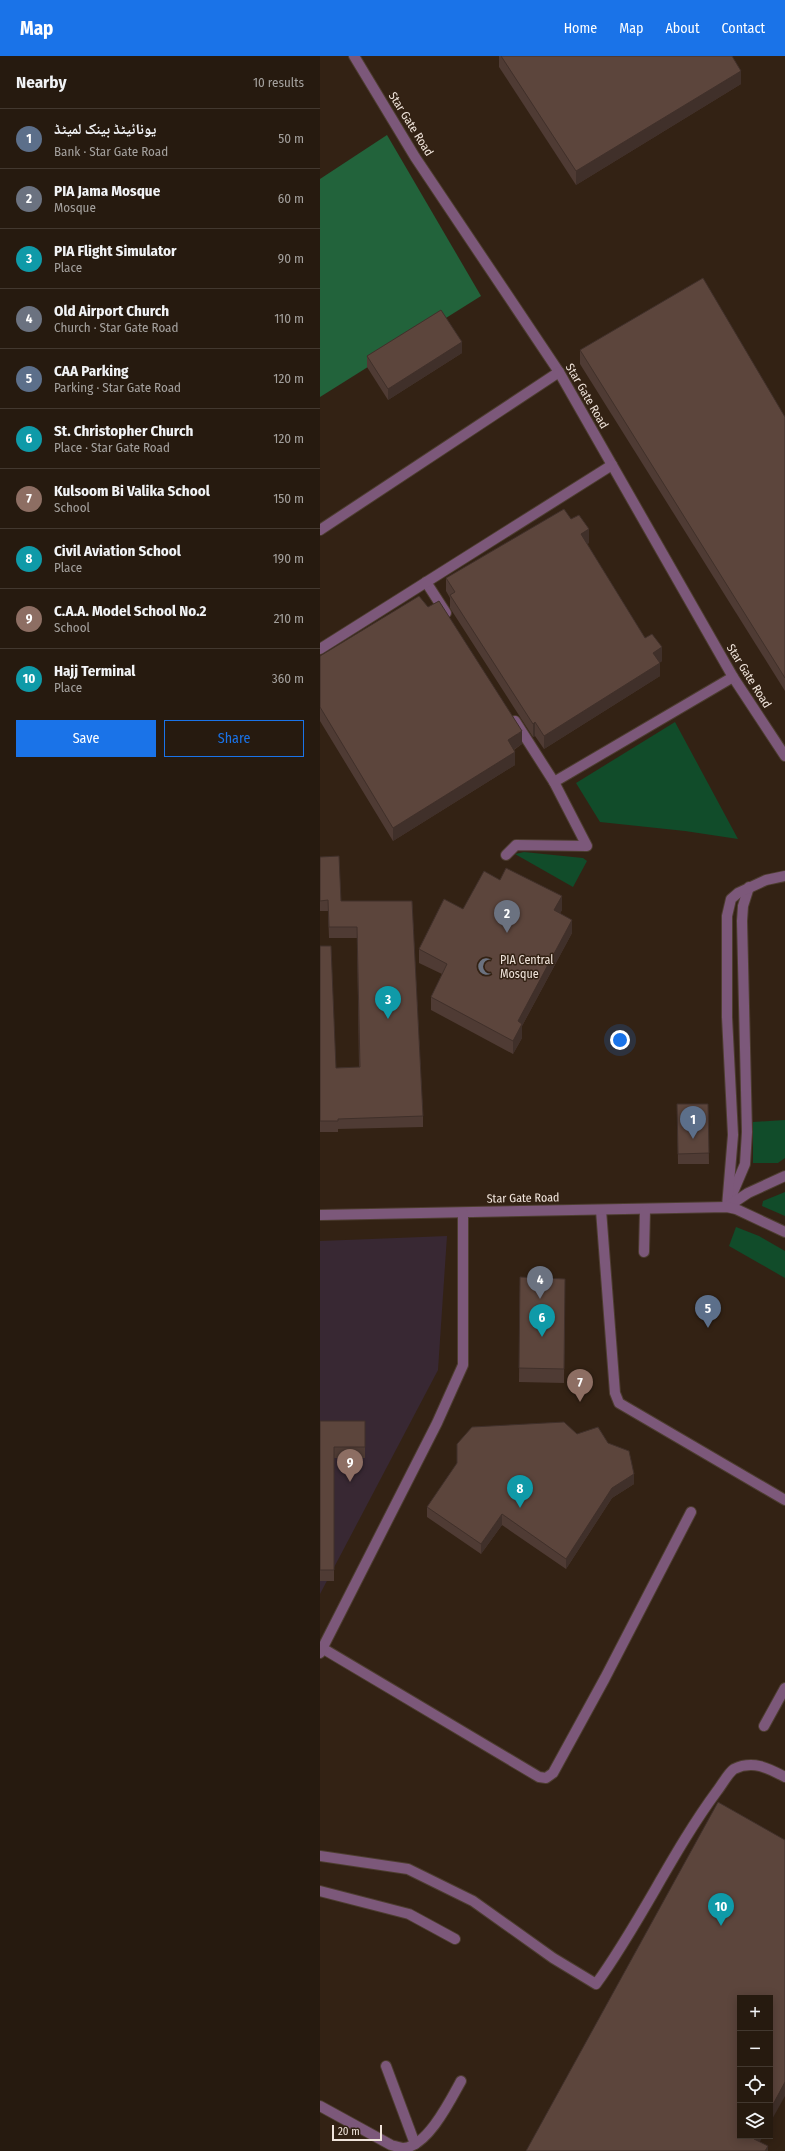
<!DOCTYPE html>
<meta charset="utf-8">
<style>
body{margin:0;font-family:"Fira Sans Condensed","Noto Naskh Arabic",sans-serif;background:#32271d;color:#f1f3f6}
.controls{position:absolute;right:12px;bottom:12px;display:grid;overflow:hidden;border-radius:0px;box-shadow:0 2px 10px #0003}
.controls button{width:36px;height:36px;display:grid;place-items:center;padding:0;border:0;border-bottom:1px solid #42382f;background:#261a0f;color:#f1f3f6;font:20px sans-serif}
.scale{position:absolute;left:12px;bottom:10px;width:50px;box-sizing:border-box;padding-left:4px;border:2px solid #f0e4db;border-top:0;font-size:11px;line-height:14px;white-space:nowrap;color:#f0e4db;-webkit-text-stroke:3px #332214;paint-order:stroke}
.you{position:absolute;left:300px;top:984px;width:14px;height:14px;margin:-10px;border:3px solid #fff;border-radius:50%;background:#1a73e8;box-shadow:0 0 0 6px #1a73e833}
.badge{display:grid;place-items:center;width:26px;height:26px;border-radius:50%;background:#1a73e8;color:#fff;font-size:13px;font-weight:700}
.pin{position:absolute;translate:-50% -33px;filter:drop-shadow(0 1px 2px #0008)}
.pin::after{content:'';position:absolute;top:21px;width:14px;height:12px;background:inherit;clip-path:polygon(0 0,100% 0,50% 100%)}
.list{margin:0;padding:0;list-style:none}
h2{display:flex;justify-content:space-between;align-items:center;height:52px;margin:0;padding:0 16px;font-size:17px}
h2 small{font-size:13px;font-weight:400;color:#a4a19e}
.list li{display:grid;grid-template-columns:26px 1fr auto;gap:12px;align-items:center;box-sizing:border-box;height:60px;padding:0 16px;border-top:1px solid #42382f}
.list b{display:block;font-size:15px;white-space:nowrap}
.list p{margin:0;font-size:13px;white-space:nowrap;color:#a4a19e}
.list em{font-size:13px;font-style:normal;color:#a4a19e}
.actions{display:flex;gap:8px;padding:12px 16px}
.actions a{flex:1;padding:9px 0;border:1px solid #1a73e8;border-radius:0px;text-align:center;font-size:14px;color:#1a73e8}
.actions .main{background:#1a73e8;color:#fff}
.icon{flex:none;width:22px;height:22px;fill:none;stroke:currentColor;stroke-width:2;stroke-linecap:round;stroke-linejoin:round}
.map{position:relative;flex:none;width:465px;height:2095px;overflow:hidden}
header{display:flex;align-items:center;gap:24px;box-sizing:border-box;height:56px;padding:0 20px;background:#1a73e8;color:#fff}
header strong{font-size:19px}
nav{display:flex;gap:22px;margin-inline-start:auto;font-size:14px}
main{display:flex}
aside{flex:1;background:#261a0f}
.map>svg:first-child{display:block}
</style>
<header>
<strong>Map</strong>
<nav><a>Home</a><a>Map</a><a>About</a><a>Contact</a></nav>
</header>
<main>
<aside>
<h2>Nearby<small>10 results</small></h2>
<ul class="list">
<li><span class="badge" style="background:#5c6f8a">1</span><div><b>یونائیٹڈ بینک لمیٹڈ</b><p>Bank · Star Gate Road</p></div><em>50 m</em></li>
<li><span class="badge" style="background:#6b7280">2</span><div><b>PIA Jama Mosque</b><p>Mosque</p></div><em>60 m</em></li>
<li><span class="badge" style="background:#0f9aa8">3</span><div><b>PIA Flight Simulator</b><p>Place</p></div><em>90 m</em></li>
<li><span class="badge" style="background:#6b7280">4</span><div><b>Old Airport Church</b><p>Church · Star Gate Road</p></div><em>110 m</em></li>
<li><span class="badge" style="background:#5c6f8a">5</span><div><b>CAA Parking</b><p>Parking · Star Gate Road</p></div><em>120 m</em></li>
<li><span class="badge" style="background:#0f9aa8">6</span><div><b>St. Christopher Church</b><p>Place · Star Gate Road</p></div><em>120 m</em></li>
<li><span class="badge" style="background:#8d6e63">7</span><div><b>Kulsoom Bi Valika School</b><p>School</p></div><em>150 m</em></li>
<li><span class="badge" style="background:#0f9aa8">8</span><div><b>Civil Aviation School</b><p>Place</p></div><em>190 m</em></li>
<li><span class="badge" style="background:#8d6e63">9</span><div><b>C.A.A. Model School No.2</b><p>School</p></div><em>210 m</em></li>
<li><span class="badge" style="background:#0f9aa8">10</span><div><b>Hajj Terminal</b><p>Place</p></div><em>360 m</em></li>
</ul>
<div class="actions"><a class="main">Save</a><a>Share</a></div>
</aside>
<div class="map">
<svg width="465" height="2095" viewBox="0 0 465 2095">
<rect width="100%" height="100%" fill="#332214"/>
<path fill="#382833" d="M127 1180 118 1314 0 1538V1185Z"/>
<g fill="#114c2a">
<path d="M355 666 418 783 365 775 280 766 256 727Z"/>
<path d="M204 796 263 802 267 805 253 831 195 798Z"/>
<path d="M465 1064V1102L458 1107H433V1066Z"/>
<path d="M465 1136V1160L442 1150 443 1145Z"/>
<path d="M416 1171 439 1180 465 1195V1222L409 1190Z"/>
</g>
<path fill="#22633b" d="M67 79 161 240 0 341V123Z"/>
<g fill="none" stroke-linecap="round" stroke-linejoin="round">
<defs>
<g id="minor">
<path d="M34 0 95 101 239 316 413 621 465 700"/>
<path d="M0 474 239 316"/>
<path d="M106 526 126 557"/>
<path d="M0 593 292 409"/>
<path d="M195 665 234 726"/>
<path d="M186 799 196 789 267 790 234 726 413 621"/>
<path d="M411 1141 425 1108 427 1076 422 865 423 850 429 831"/>
<path d="M407 1151 413 1079 407 961V860L411 843 418 837 446 824 465 820"/>
<path d="M407 1151 428 1137 465 1120"/>
<path d="M281 1154 295 1337 299 1347 465 1444"/>
<path d="M0 1159 407 1151 416 1153 465 1176"/>
<path d="M324 1196 325 1154"/>
<path d="M2 1592 219 1721 226 1722 233 1717 285 1622 371 1456"/>
<path d="M0 1597 117 1367 143 1309V1157"/>
<path d="M444 1670 465 1632"/>
<path d="M0 1800 88 1813 153 1845 233 1902 276 1928C321 1866 352 1796 397 1735 402 1729 408 1717 414 1713 433 1704 448 1712 465 1721"/>
<path d="M0 1835 89 1858 135 1883"/>
<path d="M66 2010 95 2088"/>
<path d="M0 2050 71 2089C75 2090 80 2092 84 2092 108 2090 131 2043 141 2025"/>
</g>
</defs>
<use href="#minor" stroke="#4d3d30" stroke-width="12"/>
<use href="#minor" stroke="#7c587a" stroke-width="10"/>
</g>
<g fill="#4f3b34">
<path d="M179 0H412L421 28 256 129 179 11Z"/>
<path d="M260 294 465 361V635L260 308Z"/>
<path d="M142 297 68 344 47 311V300Z"/>
<path d="M269 487 267 488 325 582 342 605 339 607 340 620 224 693 215 680 213 681 130 552V542L126 535V522Z"/>
<path d="M0 600 202 688 194 694 195 709 73 785 0 665Z"/>
<path d="M0 801 21 845H92L103 1060V1071L18 1073V1076H0V890L16 1012 39 1011 37 882H9L8 855H0Z"/>
<path d="M180 824 242 854 240 857 252 877 202 970V982L193 998 111 954V941L122 918 99 907V893Z"/>
<path d="M357 1048H388L389 1108H358Z"/>
<path d="M200 1221 245 1223 244 1327 199 1326Z"/>
<path d="M0 1365H45V1402H14V1525H0Z"/>
<path d="M257 1378 288 1387 314 1428 292 1442 246 1513 182 1469 161 1498 107 1461V1451Z"/>
</g>
<g fill="#40302a">
<path d="M421 15V28L256 129V115Z"/>
<path d="M142 286V297L68 344V333Z"/>
<path d="M269 473V487L261 492V478Z"/>
<path d="M342 591V605L333 611V597Z"/>
<path d="M340 607V620L224 693V680Z"/>
<path d="M215 666V680L213 681V668Z"/>
<path d="M202 675V688L188 697V684Z"/>
<path d="M195 696V709L73 785V772Z"/>
<path d="M242 840V854L234 868V854Z"/>
<path d="M252 864V877L202 970V982L193 998V985L198 965Z"/>
<path d="M314 1418V1428L292 1442 246 1513V1503L292 1432Z"/>
<path d="M182 1458V1469L161 1498V1488Z"/>
<path d="M465 2026V2040L450 2067V2054Z"/>
<path d="M436 2080H443L435 2095 434 2083Z"/>
<path d="M448 2090V2095H445Z"/>
</g>
<g fill="#5c453c" stroke="#40302a">
<path d="M181 0H412L421 15 256 115Z"/>
<path d="M383 222 465 361V622L260 294Z"/>
<path d="M121 254 142 286 68 333 47 300Z"/>
<path d="M244 453 251 463 259 459 269 473 261 478 325 582 332 578 342 591 333 597 340 607 224 680 215 666 213 668 130 539 135 536 126 522Z"/>
<path d="M99 540 108 551 119 545 202 675 188 684 195 696 73 772 0 651V600Z"/>
<path d="M19 800 21 845H92L103 1060 18 1063V1065H0V890H11L16 1012 40 1011 37 871H9L8 844 0 845V801Z"/>
<path d="M186 812 242 840 234 854 252 864 198 965 202 968 193 985 111 941 127 908 99 893 124 843 143 853 164 815 180 824Z"/>
<path d="M357 1048H388L389 1097 358 1098Z"/>
<path d="M200 1221 245 1223 244 1313 199 1312Z"/>
<path d="M0 1365H45V1391H14V1514H0Z"/>
<path d="M244 1366 257 1378 278 1371 288 1387 309 1395 314 1418 292 1432 246 1503 182 1458 161 1488 107 1451 137 1407V1388L152 1371Z"/>
<path d="M398 1746 465 1784V2026L450 2054V1942H420V2080H436L434 2083 448 2090 445 2095H206Z"/>
</g>
<defs>
<symbol id="mosque-bare" viewBox="-9 -9 18 18"><path d="M3.5-4.9A6 6 0 1 0 3.5 4.9A5 5 0 1 1 3.5-4.9Z" fill="#6b7280" stroke="#332214" stroke-width="2.5" paint-order="stroke"/></symbol>
</defs>
<g fill-rule="evenodd">
<use href="#mosque-bare" x="154" y="898" width="25" height="25"/>
</g>
<g text-anchor="middle" dominant-baseline="central" stroke-width="3" stroke-linejoin="round" paint-order="stroke">
<g font-size="12" fill="#f0e4db" stroke="#332214">
<text transform="translate(91 68) rotate(58)">Star Gate Road</text>
<text transform="translate(267 340) rotate(60)">Star Gate Road</text>
<text transform="translate(429 620) rotate(58)">Star Gate Road</text>
<text transform="translate(203 1142) rotate(-1)">Star Gate Road</text>
</g>
<g font-size="12" fill="#f0e4db" stroke="#332214" text-anchor="start">
<text x="180" y="904">PIA Central<tspan x="180" dy="14">Mosque</tspan></text>
</g>
</g>
</svg>
<div class="controls">
<button>+</button>
<button>−</button>
<button><svg class="icon" aria-label="locate" viewBox="0 0 24 24"><circle cx="12" cy="12" r="6"/><path d="M12 2v4M12 18v4M2 12h4M18 12h4"/></svg></button>
<button><svg class="icon" aria-label="layers" viewBox="0 0 24 24"><path d="M12 4l9 5-9 5-9-5zM3 14l9 5 9-5"/></svg></button>
</div>
<div class="scale">20 m</div>
<div class="you"></div>
<div class="pin badge" style="left:373px;top:1083px;background:#5c6f8a">1</div>
<div class="pin badge" style="left:187px;top:877px;background:#6b7280">2</div>
<div class="pin badge" style="left:68px;top:963px;background:#0f9aa8">3</div>
<div class="pin badge" style="left:220px;top:1243px;background:#6b7280">4</div>
<div class="pin badge" style="left:388px;top:1272px;background:#5c6f8a">5</div>
<div class="pin badge" style="left:222px;top:1281px;background:#0f9aa8">6</div>
<div class="pin badge" style="left:260px;top:1346px;background:#8d6e63">7</div>
<div class="pin badge" style="left:200px;top:1452px;background:#0f9aa8">8</div>
<div class="pin badge" style="left:30px;top:1426px;background:#8d6e63">9</div>
<div class="pin badge" style="left:401px;top:1870px;background:#0f9aa8">10</div>
</div>
</main>
